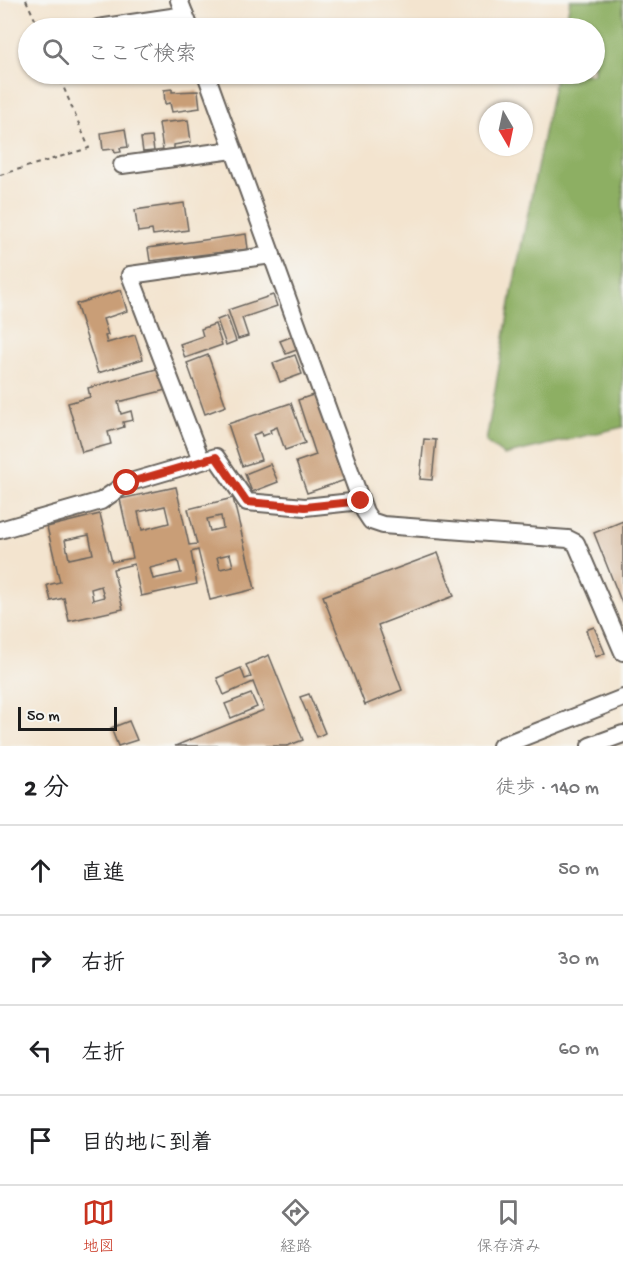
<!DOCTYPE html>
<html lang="ja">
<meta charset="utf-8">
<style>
body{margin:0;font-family:"Gochi Hand","Klee One",sans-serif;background:#f6f6f6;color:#202124}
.compass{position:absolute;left:479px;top:102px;width:54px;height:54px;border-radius:50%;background:#fff;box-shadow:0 2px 4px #0004;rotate:171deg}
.scale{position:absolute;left:18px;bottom:15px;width:99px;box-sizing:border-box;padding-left:6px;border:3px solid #1c1c1c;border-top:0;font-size:16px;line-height:21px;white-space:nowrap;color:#1c1c1c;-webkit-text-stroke:4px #f6f6f2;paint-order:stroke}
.stop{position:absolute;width:18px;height:18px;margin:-14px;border:4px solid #c8321e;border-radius:50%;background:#fff}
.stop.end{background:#c8321e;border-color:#fff;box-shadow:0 2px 6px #0008}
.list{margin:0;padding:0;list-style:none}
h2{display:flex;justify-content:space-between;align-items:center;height:78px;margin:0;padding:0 24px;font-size:26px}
h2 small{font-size:20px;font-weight:400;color:#757577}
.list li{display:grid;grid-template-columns:39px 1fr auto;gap:18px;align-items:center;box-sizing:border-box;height:90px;padding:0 24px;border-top:2px solid #e0e0e0}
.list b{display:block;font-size:22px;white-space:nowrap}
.list em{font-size:20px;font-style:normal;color:#757577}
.icon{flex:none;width:33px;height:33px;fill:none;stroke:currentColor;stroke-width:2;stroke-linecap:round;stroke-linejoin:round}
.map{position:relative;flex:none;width:623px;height:746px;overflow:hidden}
.search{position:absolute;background:#fff;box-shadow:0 2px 4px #0004;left:18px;right:18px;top:18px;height:66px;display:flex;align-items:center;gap:15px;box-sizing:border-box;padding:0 21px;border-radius:33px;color:#757577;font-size:22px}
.sheet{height:438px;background:#fff}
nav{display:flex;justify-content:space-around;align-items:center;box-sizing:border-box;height:84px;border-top:2px solid #e0e0e0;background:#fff;font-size:16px;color:#757577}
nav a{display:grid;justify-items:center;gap:3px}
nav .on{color:#c8321e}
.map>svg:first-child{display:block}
</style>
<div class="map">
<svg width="623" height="746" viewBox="0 0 623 746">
<rect width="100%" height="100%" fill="#f6f6f2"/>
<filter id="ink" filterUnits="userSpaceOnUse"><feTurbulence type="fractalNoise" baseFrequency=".0167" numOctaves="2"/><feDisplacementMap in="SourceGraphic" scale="12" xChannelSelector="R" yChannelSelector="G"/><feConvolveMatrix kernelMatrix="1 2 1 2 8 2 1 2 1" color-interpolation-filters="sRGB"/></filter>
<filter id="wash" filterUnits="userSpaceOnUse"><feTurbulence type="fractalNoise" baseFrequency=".008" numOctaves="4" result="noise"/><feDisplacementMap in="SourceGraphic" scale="24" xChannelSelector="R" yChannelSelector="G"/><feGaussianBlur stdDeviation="1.35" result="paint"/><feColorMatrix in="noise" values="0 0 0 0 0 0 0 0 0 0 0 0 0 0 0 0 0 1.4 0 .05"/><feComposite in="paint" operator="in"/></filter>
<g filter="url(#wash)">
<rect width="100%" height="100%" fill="#f3e4cf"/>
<path fill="#8daf63" stroke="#546640" stroke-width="1.5" d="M570 0H623V427L504 455 486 442 512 292 556 74H594V28H565Z"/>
<g id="blocks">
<g fill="#c99e77" fill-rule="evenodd">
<path d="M172 89V92L198 91 200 108 172 112 170 103 165 104 164 90Z"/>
<path d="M188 120 191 142 174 145V149L163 150 159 123Z"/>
<path d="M125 129 128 147 120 148 121 152 115 153 114 149 103 150 101 133Z"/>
<path d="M152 137 154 151 143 152 141 138Z"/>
<path d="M184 203 188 230 153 235 152 230 138 232 135 210Z"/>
<path d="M246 234 248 249 150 261 148 248Z"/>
<path d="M121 290 127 311 103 319 108 335 105 336 107 343 135 335 143 359 98 373 76 304Z"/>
<path d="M273 295 277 306 242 318 248 336 238 339 228 310Z"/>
<path d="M227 316 236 341 226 345 217 320Z"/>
<path d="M215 324 222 345 185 358 180 344 203 336 201 329Z"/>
<path d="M293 336 299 349 286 354 280 341Z"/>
<path d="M208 355 226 406 205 414 187 363Z"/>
<path d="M295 355 302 374 280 382 273 363Z"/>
<path d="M160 368 166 390 118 402 121 414 131 411 133 420 123 422 124 427 108 432 111 444 82 452 68 403 90 397 88 388Z"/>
<path d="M316 394 345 480 307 493 296 462 316 455 298 400Z"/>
<path d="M291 403 305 443 285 450 277 427 270 430 271 433 262 436 261 432 253 435 261 460 242 466 228 424Z"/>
<path d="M424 439 436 440 432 480 420 479Z"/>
<path d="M270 464 278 482 252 492 245 474Z"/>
<path d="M176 487 189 545 197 544 188 509 233 498 255 589 210 600 198 550 191 552 197 584 141 596 134 564 113 569 123 609 69 621 64 598 51 601 47 585 60 582 47 527 100 514 112 562 133 558 120 499ZM165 506 169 523 142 530 138 512ZM221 516 223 528 210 531 207 519ZM89 535 93 554 69 559 65 540ZM230 554 233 566 220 569 217 557ZM178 561 181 573 153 579 150 568ZM101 586 104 597 93 600 91 589Z"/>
<path d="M623 521V606L594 533Z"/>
<path d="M438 553 454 596 378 625 402 690 365 705 323 596Z"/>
<path d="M594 627 605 653 596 657 586 630Z"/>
<path d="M269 655 303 740 287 746H175L264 710 253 682 224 695 217 678 241 668 245 679 251 677 246 665Z"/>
<path d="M251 694 257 707 231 718 225 704Z"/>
<path d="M309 694 325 733 317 737 300 697Z"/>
<path d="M129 721 137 740 118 746 111 728Z"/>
</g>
</g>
</g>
<g filter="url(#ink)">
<use href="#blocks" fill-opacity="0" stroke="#67625b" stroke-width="1.5"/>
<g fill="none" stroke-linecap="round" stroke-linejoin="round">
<defs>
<g id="minor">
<path d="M179 0 190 28"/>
<path d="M98 28 185 15"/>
<path d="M206 74 365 512 371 521 383 525 568 539 576 543 623 652"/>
<path d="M122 165 233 150"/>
<path d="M201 460 130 275 272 255"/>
<path d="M0 530 101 501 127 483 216 457 247 502 305 507 361 501"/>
<path d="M501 746 623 698"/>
<path d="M590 746 623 734"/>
</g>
</defs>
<use href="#minor" stroke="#67625b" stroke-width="20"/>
<g stroke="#67625b" stroke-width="2" stroke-dasharray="4.5 4.5" stroke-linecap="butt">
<path d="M26 0 39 28"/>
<path d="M0 175 89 148 58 74"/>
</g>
<use href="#minor" stroke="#fff" stroke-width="16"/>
</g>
</g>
<g fill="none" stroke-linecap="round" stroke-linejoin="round" filter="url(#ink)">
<path stroke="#c8321e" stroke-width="8" d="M127 483 216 457 247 502 305 507 361 501"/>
</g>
</svg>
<svg class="compass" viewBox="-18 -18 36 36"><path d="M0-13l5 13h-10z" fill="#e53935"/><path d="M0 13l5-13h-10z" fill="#757577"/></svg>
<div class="scale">50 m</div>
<div class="stop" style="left:127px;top:483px"></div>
<div class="stop end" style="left:361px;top:501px"></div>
<div class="search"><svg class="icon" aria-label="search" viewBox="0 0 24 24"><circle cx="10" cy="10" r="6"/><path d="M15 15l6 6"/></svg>ここで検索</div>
</div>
<section class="sheet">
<h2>2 分<small>徒歩 · 140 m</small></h2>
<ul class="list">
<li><svg class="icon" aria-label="ahead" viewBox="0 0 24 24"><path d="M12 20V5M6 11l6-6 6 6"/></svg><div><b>直進</b></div><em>50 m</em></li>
<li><svg class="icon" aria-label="right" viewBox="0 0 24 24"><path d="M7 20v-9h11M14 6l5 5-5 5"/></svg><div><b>右折</b></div><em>30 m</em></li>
<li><svg class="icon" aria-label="left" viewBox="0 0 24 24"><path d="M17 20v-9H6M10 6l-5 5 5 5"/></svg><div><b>左折</b></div><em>60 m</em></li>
<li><svg class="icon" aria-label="arrive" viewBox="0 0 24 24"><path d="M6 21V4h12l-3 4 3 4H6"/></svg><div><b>目的地に到着</b></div></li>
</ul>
</section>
<nav>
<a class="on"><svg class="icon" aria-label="map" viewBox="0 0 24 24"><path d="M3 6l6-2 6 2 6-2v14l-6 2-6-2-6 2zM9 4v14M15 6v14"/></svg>地図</a>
<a><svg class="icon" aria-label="directions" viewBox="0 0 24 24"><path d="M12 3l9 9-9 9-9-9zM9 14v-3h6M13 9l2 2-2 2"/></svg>経路</a>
<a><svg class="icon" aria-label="saved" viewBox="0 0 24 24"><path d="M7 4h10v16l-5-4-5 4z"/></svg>保存済み</a>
</nav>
